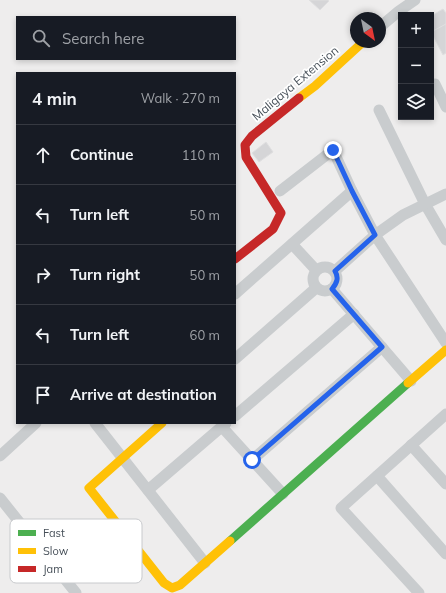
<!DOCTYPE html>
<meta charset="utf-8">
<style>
body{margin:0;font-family:Mulish,sans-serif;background:#20242c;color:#f1f3f6}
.controls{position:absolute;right:12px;top:12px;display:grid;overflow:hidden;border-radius:0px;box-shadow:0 2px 6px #0003}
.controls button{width:36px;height:36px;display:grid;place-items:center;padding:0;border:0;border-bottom:1px solid #363941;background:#171b24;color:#f1f3f6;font:20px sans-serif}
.compass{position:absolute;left:350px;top:12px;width:36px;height:36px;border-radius:50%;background:#171b24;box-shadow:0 2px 6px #0003;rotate:147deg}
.stop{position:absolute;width:12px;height:12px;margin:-9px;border:3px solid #2563eb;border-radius:50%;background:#fff}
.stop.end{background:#2563eb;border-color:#fff;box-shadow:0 1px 4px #0008}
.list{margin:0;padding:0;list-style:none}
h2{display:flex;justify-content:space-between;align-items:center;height:52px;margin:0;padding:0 16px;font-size:17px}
h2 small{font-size:13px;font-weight:400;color:#9ea1a6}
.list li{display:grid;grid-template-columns:26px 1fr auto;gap:12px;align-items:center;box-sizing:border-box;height:60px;padding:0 16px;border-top:1px solid #363941}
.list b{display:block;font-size:15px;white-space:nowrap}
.list em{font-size:13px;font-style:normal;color:#9ea1a6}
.icon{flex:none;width:22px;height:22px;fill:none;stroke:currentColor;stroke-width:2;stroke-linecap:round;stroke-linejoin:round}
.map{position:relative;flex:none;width:446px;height:593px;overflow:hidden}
.search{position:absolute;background:#171b24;box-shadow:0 2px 6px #0003;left:16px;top:16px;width:220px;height:44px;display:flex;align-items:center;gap:10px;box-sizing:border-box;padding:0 14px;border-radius:0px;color:#9ea1a6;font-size:15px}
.panel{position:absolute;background:#171b24;box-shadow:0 2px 6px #0003;left:16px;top:72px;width:220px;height:352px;border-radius:0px}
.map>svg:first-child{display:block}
</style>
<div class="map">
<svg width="446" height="593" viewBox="0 0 446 593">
<rect width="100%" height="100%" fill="#eeeded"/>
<g fill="#d5d5d7" stroke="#dfdfe0">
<path d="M309 0H328L329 1 320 10Z"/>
<path d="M443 9 446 13V24L431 33V16Z"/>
<path d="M446 24V53L443 55 431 32Z"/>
<path d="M266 142 273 152 259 162 252 153Z"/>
</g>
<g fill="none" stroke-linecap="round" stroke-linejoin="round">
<g stroke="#c9ccce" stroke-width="11">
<path d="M380 27 399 11 415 0"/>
<path d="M435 84 446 107"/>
<path d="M379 110 425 204 446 240"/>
<path d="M280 191 333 150 352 191 375 235 446 343"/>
<path d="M292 244 316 270"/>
<circle cx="325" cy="279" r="12"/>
<path d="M335 271 375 235 403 215 446 194"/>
<path d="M332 289 411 381"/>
<path d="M235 294 352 191"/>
<path d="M235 359 316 288"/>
<path d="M235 416 354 314"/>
<path d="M95 423 205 563"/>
<path d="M222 427 283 494"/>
<path d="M411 445 446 484"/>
<path d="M0 456 36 423"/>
<path d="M252 460 382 347"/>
<path d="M377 476 446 554"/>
<path d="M148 490 226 423"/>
<path d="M0 498 76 593"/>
<path d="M419 593 341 508 446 414"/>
</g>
<path stroke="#4caf50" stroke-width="9" d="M230 541 408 383"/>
<g stroke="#ffc107" stroke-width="9">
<path d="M299 98 315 86 363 42"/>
<path d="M408 383 446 350"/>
<path d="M162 423 89 488 164 583 172 588 180 585 230 541"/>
</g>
<path stroke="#c62828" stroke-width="9" d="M235 259 273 229 281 213 246 157 245 145 252 136 299 98"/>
</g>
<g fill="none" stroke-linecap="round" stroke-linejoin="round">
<path stroke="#2563eb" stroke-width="5" d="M252 460 382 347 332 289C337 283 339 278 335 271L375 235 352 191 333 150"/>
</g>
<g text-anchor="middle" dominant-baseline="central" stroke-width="3.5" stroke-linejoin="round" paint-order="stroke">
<g font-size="12" fill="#464f58" stroke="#fff">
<text transform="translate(295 83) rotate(-40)">Maligaya Extension</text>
</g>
</g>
<rect x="10" y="519" width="132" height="64" rx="6" fill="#fff" stroke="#c8cacd" stroke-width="1"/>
<rect x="18" y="530" width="18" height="6" fill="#4caf50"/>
<rect x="18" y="548" width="18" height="6" fill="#ffc107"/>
<rect x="18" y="566" width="18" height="6" fill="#c62828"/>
<g font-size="11" fill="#464f58">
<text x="43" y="537">Fast</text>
<text x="43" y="555">Slow</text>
<text x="43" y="573">Jam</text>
</g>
</svg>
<div class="controls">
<button>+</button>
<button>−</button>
<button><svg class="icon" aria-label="layers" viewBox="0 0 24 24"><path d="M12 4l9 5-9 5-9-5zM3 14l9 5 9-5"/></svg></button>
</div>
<svg class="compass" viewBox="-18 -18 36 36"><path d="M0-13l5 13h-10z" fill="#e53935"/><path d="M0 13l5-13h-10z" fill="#9ea1a6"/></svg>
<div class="stop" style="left:252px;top:460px"></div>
<div class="stop end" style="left:333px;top:150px"></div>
<div class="search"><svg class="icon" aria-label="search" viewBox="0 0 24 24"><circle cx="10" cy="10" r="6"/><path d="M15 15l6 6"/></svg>Search here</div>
<section class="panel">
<h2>4 min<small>Walk · 270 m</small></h2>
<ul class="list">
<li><svg class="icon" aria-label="ahead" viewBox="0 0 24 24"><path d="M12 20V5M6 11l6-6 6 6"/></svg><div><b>Continue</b></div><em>110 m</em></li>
<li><svg class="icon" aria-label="left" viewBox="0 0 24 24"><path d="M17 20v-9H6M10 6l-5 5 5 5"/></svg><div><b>Turn left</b></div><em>50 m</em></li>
<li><svg class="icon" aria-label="right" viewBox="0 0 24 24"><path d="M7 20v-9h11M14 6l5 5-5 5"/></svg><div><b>Turn right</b></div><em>50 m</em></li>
<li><svg class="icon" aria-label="left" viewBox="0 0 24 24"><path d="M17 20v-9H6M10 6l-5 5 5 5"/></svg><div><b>Turn left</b></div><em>60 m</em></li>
<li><svg class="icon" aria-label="arrive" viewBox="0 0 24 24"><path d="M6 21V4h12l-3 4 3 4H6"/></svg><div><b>Arrive at destination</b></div></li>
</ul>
</section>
</div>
